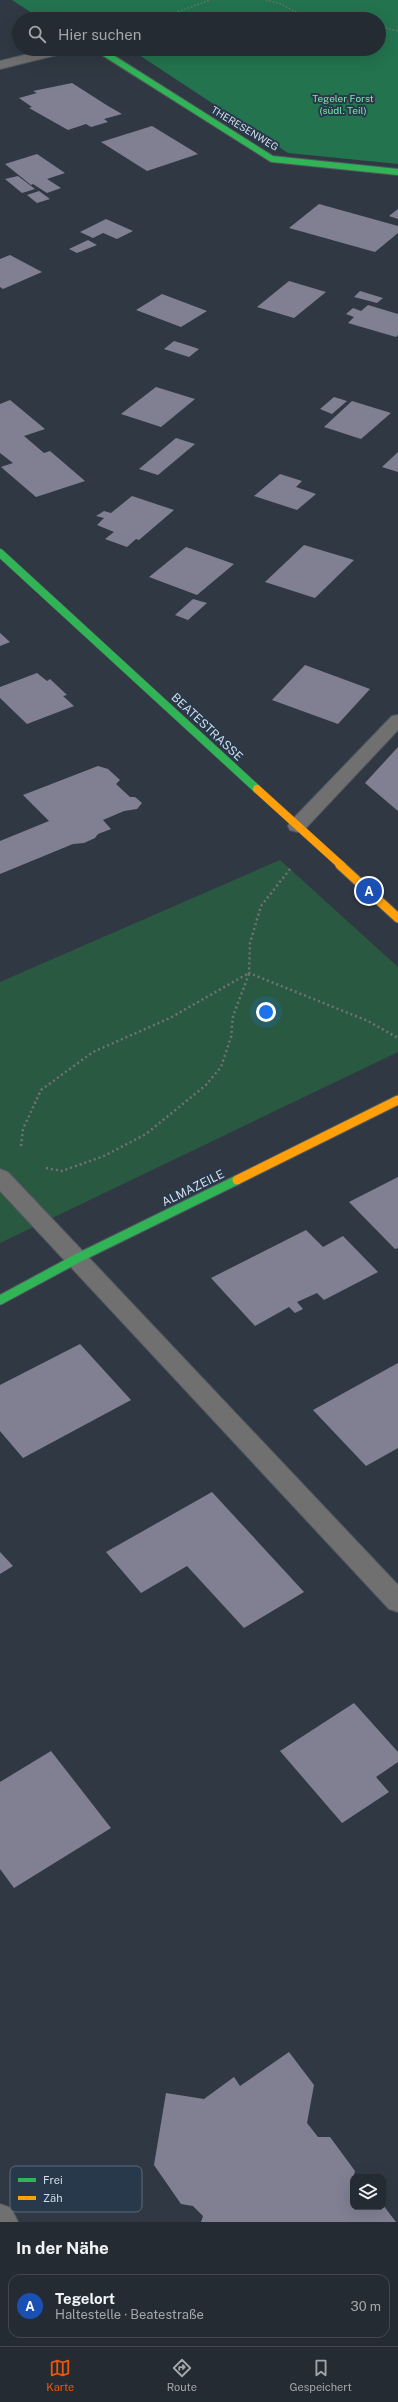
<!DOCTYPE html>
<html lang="de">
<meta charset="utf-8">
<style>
body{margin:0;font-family:"Public Sans",sans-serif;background:#2c333a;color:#f1f3f6}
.controls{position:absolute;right:12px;bottom:12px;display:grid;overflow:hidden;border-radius:8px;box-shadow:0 4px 16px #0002}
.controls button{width:36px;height:36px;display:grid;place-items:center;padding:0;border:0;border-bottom:1px solid #41474d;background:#242b32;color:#f1f3f6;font:20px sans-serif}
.you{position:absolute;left:266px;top:1012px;width:14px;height:14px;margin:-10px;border:3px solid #fff;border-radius:50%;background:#1a73e8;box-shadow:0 0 0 6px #1a73e833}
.badge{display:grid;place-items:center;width:26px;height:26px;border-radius:50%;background:#ea580c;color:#fff;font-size:13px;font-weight:700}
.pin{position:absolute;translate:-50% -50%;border:2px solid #fff;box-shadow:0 1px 4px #0006}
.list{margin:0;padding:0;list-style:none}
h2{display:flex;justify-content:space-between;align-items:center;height:52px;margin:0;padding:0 16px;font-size:17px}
h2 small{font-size:13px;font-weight:400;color:#a3a7ac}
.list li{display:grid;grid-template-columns:26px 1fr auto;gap:12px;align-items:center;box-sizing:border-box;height:64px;margin:0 8px 8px;padding:0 8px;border:1px solid #41474d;border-radius:12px}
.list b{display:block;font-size:15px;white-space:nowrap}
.list p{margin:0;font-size:13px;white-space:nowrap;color:#a3a7ac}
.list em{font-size:13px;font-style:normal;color:#a3a7ac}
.icon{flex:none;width:22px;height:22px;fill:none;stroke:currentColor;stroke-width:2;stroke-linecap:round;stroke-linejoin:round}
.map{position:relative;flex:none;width:398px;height:2222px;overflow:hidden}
.search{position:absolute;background:#242b32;box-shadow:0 4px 16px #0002;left:12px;right:12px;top:12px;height:44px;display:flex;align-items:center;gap:10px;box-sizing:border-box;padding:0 14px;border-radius:22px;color:#a3a7ac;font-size:15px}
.sheet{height:124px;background:#242b32}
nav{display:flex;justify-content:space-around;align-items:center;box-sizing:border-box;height:56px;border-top:1px solid #41474d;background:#242b32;font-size:11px;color:#a3a7ac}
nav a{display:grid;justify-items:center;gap:2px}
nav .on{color:#ea580c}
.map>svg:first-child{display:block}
</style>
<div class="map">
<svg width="398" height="2222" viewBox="0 0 398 2222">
<rect width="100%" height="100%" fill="#303943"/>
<path fill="#2a5941" d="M280 860 398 967V1052L0 1243V982Z"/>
<path fill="#23734e" d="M12 0H398V164L288 153 130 49H379V19H41Z"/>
<g fill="#818093">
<path d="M72 83 108 106 122 114 104 119 108 122 91 127 86 124 68 130 29 108 32 107 19 98 37 93 33 91Z"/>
<path d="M152 126 198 154 147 171 101 142Z"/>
<path d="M37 154 65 173 47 179 61 188 47 193 33 184 31 185 5 164Z"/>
<path d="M18 176 35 189 22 193 5 179Z"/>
<path d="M39 191 50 199 37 203 27 195Z"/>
<path d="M319 204 398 226V233L375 252 289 228Z"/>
<path d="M398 209V219L389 216Z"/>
<path d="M106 219 133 231 117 239 103 233 93 238 80 232Z"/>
<path d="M88 240 97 245 77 253 69 249Z"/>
<path d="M10 255 42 272 3 289 0 287V259Z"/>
<path d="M289 281 326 292 294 318 257 307Z"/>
<path d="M360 291 383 298 377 303 354 297Z"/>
<path d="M162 294 207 311 181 327 136 310Z"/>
<path d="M368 305 398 314V335L396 337 348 323 354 317 346 314 353 308 361 311Z"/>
<path d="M174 341 187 345 199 349 189 357 164 349Z"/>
<path d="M156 387 195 399 161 427 121 414Z"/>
<path d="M334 397 347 401 332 414 320 409Z"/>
<path d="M10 400 45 429 24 436 44 453 50 451 85 481 36 497 1 467 13 463 0 453V404Z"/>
<path d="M352 401 391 413 361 439 324 427Z"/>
<path d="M176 438 195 444 158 475 139 469Z"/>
<path d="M398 452V472L382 467Z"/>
<path d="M280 474 302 481 296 487 316 494 297 510 254 496Z"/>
<path d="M132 496 174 510 139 540 136 539 127 547 105 539 114 532 97 525 104 518 96 516 104 511 111 513Z"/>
<path d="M304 545 354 560 315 598 265 582Z"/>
<path d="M186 547 234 564 197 595 149 577Z"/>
<path d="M193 599 207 603 188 620 175 615Z"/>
<path d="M0 633 10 642 0 646Z"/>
<path d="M305 665 370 689 338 724 272 700Z"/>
<path d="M37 673 47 681 50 679 67 695 63 696 74 706 27 724 0 698V687Z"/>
<path d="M398 747V811L365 783Z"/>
<path d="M98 766 108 769 120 780 116 784 130 797H135L142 803 137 809 124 811 103 820 111 829 98 834 95 838 84 843 73 844 0 874V841L49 821 23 795Z"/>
<path d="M398 1177V1248L395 1249 349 1202Z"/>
<path d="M306 1230 323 1247 343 1236 378 1272 324 1300 317 1293 297 1302 303 1309 295 1313 289 1307 255 1326 211 1278Z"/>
<path d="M80 1344 131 1400 23 1458 0 1431V1385Z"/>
<path d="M398 1363V1448L366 1466 313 1410Z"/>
<path d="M212 1492 304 1592 244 1628 187 1566 141 1593 106 1552Z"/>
<path d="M0 1552 13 1566 0 1574Z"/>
<path d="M354 1703 398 1752V1762L376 1777 389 1792 342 1823 280 1751Z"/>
<path d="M51 1751 111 1828 14 1888 0 1869V1782Z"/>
<path d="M289 2052 314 2085 307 2123 318 2137H330L355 2171 352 2181 353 2207H383V2205L396 2222H201L203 2216 193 2206 181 2204 154 2165 166 2093 204 2099 234 2077 240 2086Z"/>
</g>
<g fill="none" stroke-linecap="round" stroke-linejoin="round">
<defs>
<g id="lane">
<path d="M398 715V730L304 830 297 832 290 830 288 826 290 822 392 716Z"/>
<path d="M0 1169 8 1172 398 1585V1612L389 1609 0 1191Z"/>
</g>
<g id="street">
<path d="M48 49H71L69 52 0 69V61Z"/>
<path d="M0 2204 11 2208 18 2222H0Z"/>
</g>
<path id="fast-far2" d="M98 49 272 159 398 172"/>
<path id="fast-far1" d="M0 553 257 789"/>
<path id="fast" d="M0 1300 78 1258 237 1180"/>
<path id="slow-far1" d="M257 789 342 866"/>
<g id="slow">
<path d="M340 865 398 918"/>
<path d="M237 1180 398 1100"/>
</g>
</defs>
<use href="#lane" stroke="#4f575f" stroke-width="2"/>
<use href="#street" stroke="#4f575f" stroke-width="2"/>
<use href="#fast-far2" stroke="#4f575f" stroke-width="8"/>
<use href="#fast-far1" stroke="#4f575f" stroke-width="9"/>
<use href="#fast" stroke="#4f575f" stroke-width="11"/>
<use href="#slow-far1" stroke="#4f575f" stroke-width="9"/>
<use href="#slow" stroke="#4f575f" stroke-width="11"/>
<g stroke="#717273" stroke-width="1.5" stroke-dasharray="1.5 2" stroke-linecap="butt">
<path d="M266 0 281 4 308 19"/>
<path d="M158 19 210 0"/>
<path d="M379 26 398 31"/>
</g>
<g stroke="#717273" stroke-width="2.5" stroke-dasharray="2 3" stroke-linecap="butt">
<path d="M290 869 261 906 250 943 249 973 368 1021 398 1038"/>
<path d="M21 1146 23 1129 41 1090 93 1052 170 1018 249 973"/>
<path d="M46 1168 62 1171 104 1156 146 1134 206 1085 221 1067 231 1037 233 1016 249 974"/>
</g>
<use href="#lane" fill="#717071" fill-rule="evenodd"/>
<use href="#street" fill="#717071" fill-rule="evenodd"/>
<use href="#fast-far2" stroke="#30b455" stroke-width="6"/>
<use href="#fast-far1" stroke="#30b455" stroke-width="8"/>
<use href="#fast" stroke="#30b455" stroke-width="9"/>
<use href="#slow-far1" stroke="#ff9f0a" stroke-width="8"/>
<use href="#slow" stroke="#ff9f0a" stroke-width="9"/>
</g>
<g text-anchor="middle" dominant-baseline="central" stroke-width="4" stroke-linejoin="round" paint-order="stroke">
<g font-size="10" fill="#75e9a9" stroke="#28394b">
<text x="343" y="98">Tegeler Forst<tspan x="343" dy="12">(südl. Teil)</tspan></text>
</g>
<g font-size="10" fill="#d3dde9" stroke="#28394b">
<text transform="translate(245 128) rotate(31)">THERESENWEG</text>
</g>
<g font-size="12" fill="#d3dde9" stroke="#28394b">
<text transform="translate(207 727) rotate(43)">BEATESTRASSE</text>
<text transform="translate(193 1188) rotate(-26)">ALMAZEILE</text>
</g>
</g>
<rect x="10" y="2166" width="132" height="46" rx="6" fill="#28394b" stroke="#5b6a7a" stroke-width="1"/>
<rect x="18" y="2178" width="18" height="4" fill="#30b455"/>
<rect x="18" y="2196" width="18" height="4" fill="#ff9f0a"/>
<g font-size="11" fill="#d3dde9">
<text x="43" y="2184">Frei</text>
<text x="43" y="2202">Zäh</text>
</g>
</svg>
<div class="controls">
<button><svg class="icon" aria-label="layers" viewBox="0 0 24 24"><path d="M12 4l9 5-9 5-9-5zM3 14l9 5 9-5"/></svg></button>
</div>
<div class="you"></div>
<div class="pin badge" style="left:369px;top:891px;background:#1a4fb4">A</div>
<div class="search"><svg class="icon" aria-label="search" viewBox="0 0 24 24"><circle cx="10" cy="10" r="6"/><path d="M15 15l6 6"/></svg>Hier suchen</div>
</div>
<section class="sheet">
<h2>In der Nähe<small></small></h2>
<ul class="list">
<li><span class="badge" style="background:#1a4fb4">A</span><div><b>Tegelort</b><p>Haltestelle · Beatestraße</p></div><em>30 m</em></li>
</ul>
</section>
<nav>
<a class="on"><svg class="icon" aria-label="map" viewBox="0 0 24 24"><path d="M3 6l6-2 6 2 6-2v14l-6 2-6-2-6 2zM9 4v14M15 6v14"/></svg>Karte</a>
<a><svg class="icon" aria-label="directions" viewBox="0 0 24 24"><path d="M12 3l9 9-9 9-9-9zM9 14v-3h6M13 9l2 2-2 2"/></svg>Route</a>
<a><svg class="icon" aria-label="saved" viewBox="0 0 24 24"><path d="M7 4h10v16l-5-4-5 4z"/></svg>Gespeichert</a>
</nav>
